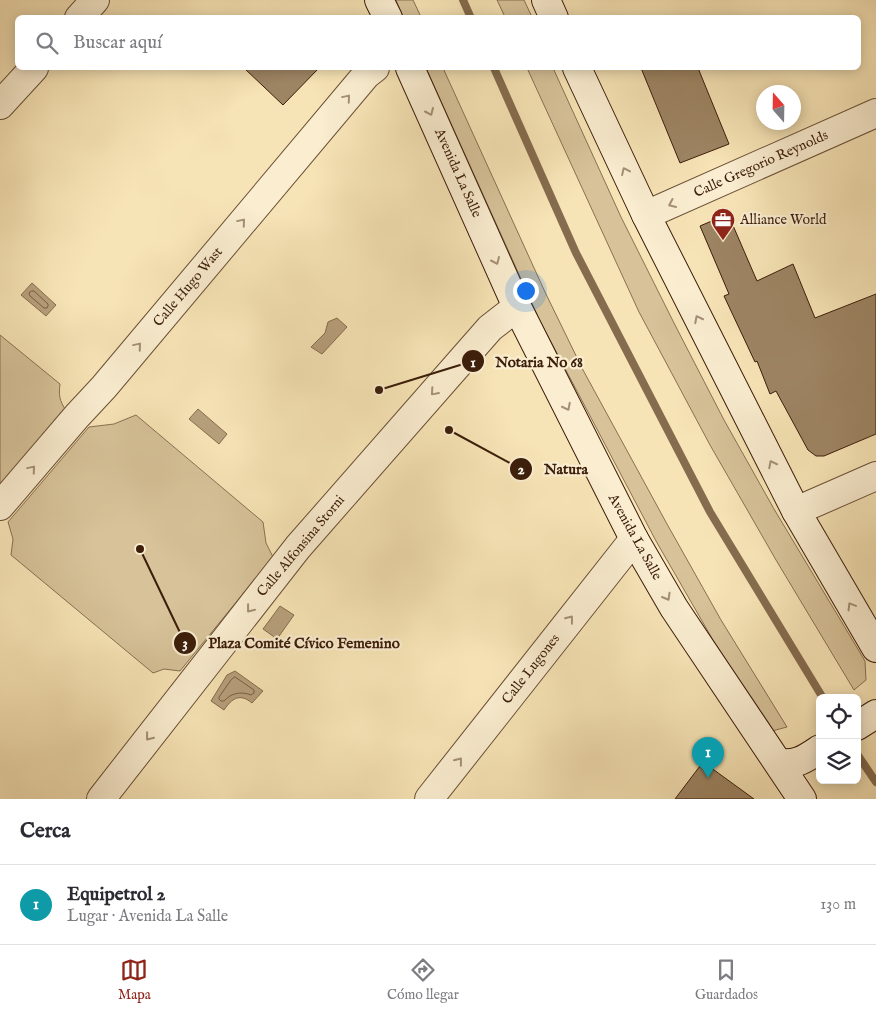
<!DOCTYPE html>
<html lang="es">
<meta charset="utf-8">
<style>
body{margin:0;font-family:"IM FELL English",serif;background:#f7f7f7;color:#2b2b33}
.controls{position:absolute;right:15px;bottom:15px;display:grid;overflow:hidden;border-radius:8px;box-shadow:0 2px 12px #0003}
.controls button{width:45px;height:45px;display:grid;place-items:center;padding:0;border:0;border-bottom:1px solid #e1e1e2;background:#fff;color:#2b2b33;font:25px sans-serif}
.compass{position:absolute;left:756px;top:85px;width:45px;height:45px;border-radius:50%;background:#fff;box-shadow:0 2px 12px #0003;rotate:340deg}
.you{position:absolute;left:525px;top:290px;width:18px;height:18px;margin:-12px;border:4px solid #fff;border-radius:50%;background:#1a73e8;box-shadow:0 0 0 8px #1a73e833}
.badge{display:grid;place-items:center;width:32px;height:32px;border-radius:50%;background:#8f2418;color:#fff;font-size:16px;font-weight:700}
.pin{position:absolute;translate:-50% -41px;filter:drop-shadow(0 1px 2px #0008)}
.pin::after{content:'';position:absolute;top:26px;width:18px;height:15px;background:inherit;clip-path:polygon(0 0,100% 0,50% 100%)}
.list{margin:0;padding:0;list-style:none}
h2{display:flex;justify-content:space-between;align-items:center;height:65px;margin:0;padding:0 20px;font-size:21px}
h2 small{font-size:16px;font-weight:400;color:#7c7c81}
.list li{display:grid;grid-template-columns:32px 1fr auto;gap:15px;align-items:center;box-sizing:border-box;height:80px;padding:0 20px;border-top:1px solid #e1e1e2}
.list b{display:block;font-size:19px;white-space:nowrap}
.list p{margin:0;font-size:16px;white-space:nowrap;color:#7c7c81}
.list em{font-size:16px;font-style:normal;color:#7c7c81}
.icon{flex:none;width:28px;height:28px;fill:none;stroke:currentColor;stroke-width:2;stroke-linecap:round;stroke-linejoin:round}
.map{position:relative;flex:none;width:876px;height:799px;overflow:hidden}
.search{position:absolute;background:#fff;box-shadow:0 2px 12px #0003;left:15px;right:15px;top:15px;height:55px;display:flex;align-items:center;gap:12px;box-sizing:border-box;padding:0 18px;border-radius:8px;color:#7c7c81;font-size:19px}
.sheet{height:145px;background:#fff}
nav{display:flex;justify-content:space-around;align-items:center;box-sizing:border-box;height:70px;border-top:1px solid #e1e1e2;background:#fff;font-size:14px;color:#7c7c81}
nav a{display:grid;justify-items:center;gap:2px}
nav .on{color:#8f2418}
.map>svg:first-child{display:block}
</style>
<div class="map">
<svg width="876" height="799" viewBox="0 0 876 799">
<rect width="100%" height="100%" fill="#f7e4b6"/>
<filter id="stains"><feTurbulence type="fractalNoise" baseFrequency=".004" numOctaves="4"/><feColorMatrix values="0 0 0 0 .2 0 0 0 0 .09 0 0 0 0 .02 0 0 0 .5 -.17"/></filter>
<radialGradient id="worn" r=".72"><stop offset=".6" stop-color="#630" stop-opacity="0"/><stop offset="1" stop-color="#630" stop-opacity=".3"/></radialGradient>
<g fill="#d7c299" stroke="#897052">
<path d="M396 0H413L421 17H403Z"/>
<path d="M497 0H524L532 17H505Z"/>
<path d="M426 68H443L545 292 583 370 667 524 721 620 787 727 772 731 713 640 656 541 540 321Z"/>
<path d="M527 68H553L621 217 675 325 724 420 774 509 865 661 866 680 854 690 776 560 710 445 639 312Z"/>
<path d="M0 335 60 384C58 399 61 403 69 415L0 490Z"/>
<path d="M136 415 263 522 266 543 273 557 180 671 164 669 153 673 11 555 13 539 8 522 89 427 114 424Z"/>
</g>
<g fill="#b7a07c" stroke="#856c4e">
<path d="M32 283 56 305 46 316 21 295Z"/>
<path d="M337 318 347 327 322 354 311 347 325 333 328 322Z"/>
<path d="M198 409 227 434 219 444 189 419Z"/>
<path d="M280 606 294 615 277 639 263 629Z"/>
<path d="M235 671 263 691 252 703C240 693 232 698 224 710L211 701 227 675Z"/>
</g>
<g fill="none" stroke-linecap="round" stroke-linejoin="round">
<g stroke="#795e43" stroke-width="1">
<path d="M32 291H34L48 304V306L47 308H44L30 296 29 293Z"/>
<path d="M235 677 254 690V693L251 695C241 691 231 693 224 701H221L219 699V697L231 680Z"/>
</g>
<g stroke="#856c4e" stroke-width="8">
<path d="M463 0 471 18"/>
<path d="M494 68 576 253 710 512 823 698"/>
<path d="M857 754 876 782"/>
</g>
</g>
<g fill="#9d8463" stroke="#3b1d0a">
<path d="M244 68H319L283 105Z"/>
<path d="M641 68H698L729 144 680 163Z"/>
<path d="M728 214 757 281 793 264 815 318 876 294V434L824 456H816L808 450 776 391 770 394 757 361 755 362 724 296 729 294 700 226Z"/>
<path d="M703 762 754 799H675Z"/>
</g>
<g fill="none" stroke-linecap="round" stroke-linejoin="round">
<defs>
<g id="street">
<path d="M79 18 95 0"/>
<path d="M0 105 34 68"/>
<path d="M646 215 876 113"/>
<path d="M0 506 77 416 104 387 366 75 375 68"/>
<path d="M796 511 876 476"/>
<path d="M101 799 298 547 490 328 517 307"/>
<path d="M429 799 634 539"/>
</g>
<g id="secondary">
<path d="M379 0 388 18"/>
<path d="M546 0 554 18"/>
<path d="M410 68 517 307 634 539 674 608 802 799"/>
<path d="M577 68 646 215 796 511 876 648"/>
<path d="M857 726 876 714"/>
<path d="M779 763C797 765 805 759 820 749"/>
</g>
</defs>
<use href="#street" stroke="#6a4f35" stroke-width="30"/>
<use href="#secondary" stroke="#3b1d0a" stroke-width="30"/>
<use href="#street" stroke="#faedd0" stroke-width="28"/>
<use href="#secondary" stroke="#faedd0" stroke-width="28"/>
</g>
<defs><path id="oneway-chevron" d="M-2-3.5L2.5 0L-2 3.5" fill="none" stroke-width="1.6" stroke-linecap="round" stroke-linejoin="round" transform="scale(1.25)"/></defs>
<g stroke="#a48f77">
<use href="#oneway-chevron" transform="translate(347 98) rotate(-50)"/>
<use href="#oneway-chevron" transform="translate(430 112) rotate(66)"/>
<use href="#oneway-chevron" transform="translate(625 171) rotate(-115)"/>
<use href="#oneway-chevron" transform="translate(672 204) rotate(156)"/>
<use href="#oneway-chevron" transform="translate(242 222) rotate(-50)"/>
<use href="#oneway-chevron" transform="translate(496 261) rotate(66)"/>
<use href="#oneway-chevron" transform="translate(698 319) rotate(-117)"/>
<use href="#oneway-chevron" transform="translate(138 346) rotate(-50)"/>
<use href="#oneway-chevron" transform="translate(434 392) rotate(131)"/>
<use href="#oneway-chevron" transform="translate(567 407) rotate(63)"/>
<use href="#oneway-chevron" transform="translate(772 464) rotate(-117)"/>
<use href="#oneway-chevron" transform="translate(32 469) rotate(-50)"/>
<use href="#oneway-chevron" transform="translate(667 597) rotate(60)"/>
<use href="#oneway-chevron" transform="translate(851 606) rotate(-121)"/>
<use href="#oneway-chevron" transform="translate(250 609) rotate(128)"/>
<use href="#oneway-chevron" transform="translate(570 619) rotate(-52)"/>
<use href="#oneway-chevron" transform="translate(149 737) rotate(128)"/>
<use href="#oneway-chevron" transform="translate(459 761) rotate(-52)"/>
</g>
<defs>
<symbol id="office-pin" viewBox="-11 -11 22 30"><path d="M0 17L-7.5 6A9.5 9.5 0 1 1 7.5 6Z" fill="#8f2418" stroke="#faedd0"/><path d="M-6-3h4V-5.5h4V-3h4V5H-6ZM-1-4.5V-3h2v-1.5ZM-6 0V1H6V0Z" fill="#fff"/></symbol>
</defs>
<g fill-rule="evenodd">
<use href="#office-pin" x="709" y="206" width="28" height="38"/>
</g>
<g text-anchor="middle" dominant-baseline="central" stroke-width="4.5" stroke-linejoin="round" paint-order="stroke">
<g font-size="14" fill="#3b1d0a" stroke="#faedd0">
<text transform="translate(761 164) rotate(-24)">Calle Gregorio Reynolds</text>
<text transform="translate(458 173) rotate(66)">Avenida La Salle</text>
<text transform="translate(188 287) rotate(-50)">Calle Hugo Wast</text>
<text transform="translate(635 537) rotate(61)">Avenida La Salle</text>
<text transform="translate(301 546) rotate(-50)">Calle Alfonsina Storni</text>
<text transform="translate(531 669) rotate(-52)">Calle Lugones</text>
</g>
<g font-size="14" fill="#3b1d0a" stroke="#faedd0" text-anchor="start">
<text x="740" y="220">Alliance World</text>
</g>
</g>
<path fill="none" stroke="#3b1d0a" stroke-width="2" d="M379 390L473 361M449 430L521 469M140 549L185 643"/>
<g fill="#3b1d0a" stroke="#faedd0" stroke-width="2">
<circle cx="379" cy="390" r="5"/>
<circle cx="449" cy="430" r="5"/>
<circle cx="140" cy="549" r="5"/>
<circle cx="473" cy="361" r="12"/>
<circle cx="521" cy="469" r="12"/>
<circle cx="185" cy="643" r="12"/>
</g>
<g font-size="15" text-anchor="middle" font-weight="bold" fill="#fff">
<text x="473" y="367">1</text>
<text x="521" y="474">2</text>
<text x="185" y="648">3</text>
</g>
<g font-size="15" text-anchor="middle" font-weight="bold" fill="#3b1d0a" stroke="#faedd0" stroke-width="4.5" stroke-linejoin="round" paint-order="stroke">
<text x="539" y="367">Notaria No 68</text>
<text x="566" y="474">Natura</text>
<text x="304" y="648">Plaza Comité Cívico Femenino</text>
</g>
<rect width="100%" height="100%" filter="url(#stains)"/>
<rect width="100%" height="100%" fill="url(#worn)"/>
</svg>
<div class="controls">
<button><svg class="icon" aria-label="locate" viewBox="0 0 24 24"><circle cx="12" cy="12" r="6"/><path d="M12 2v4M12 18v4M2 12h4M18 12h4"/></svg></button>
<button><svg class="icon" aria-label="layers" viewBox="0 0 24 24"><path d="M12 4l9 5-9 5-9-5zM3 14l9 5 9-5"/></svg></button>
</div>
<svg class="compass" viewBox="-18 -18 36 36"><path d="M0-13l5 13h-10z" fill="#e53935"/><path d="M0 13l5-13h-10z" fill="#7c7c81"/></svg>
<div class="you"></div>
<div class="pin badge" style="left:708px;top:778px;background:#0f9aa8">1</div>
<div class="search"><svg class="icon" aria-label="search" viewBox="0 0 24 24"><circle cx="10" cy="10" r="6"/><path d="M15 15l6 6"/></svg>Buscar aquí</div>
</div>
<section class="sheet">
<h2>Cerca<small></small></h2>
<ul class="list">
<li><span class="badge" style="background:#0f9aa8">1</span><div><b>Equipetrol 2</b><p>Lugar · Avenida La Salle</p></div><em>130 m</em></li>
</ul>
</section>
<nav>
<a class="on"><svg class="icon" aria-label="map" viewBox="0 0 24 24"><path d="M3 6l6-2 6 2 6-2v14l-6 2-6-2-6 2zM9 4v14M15 6v14"/></svg>Mapa</a>
<a><svg class="icon" aria-label="directions" viewBox="0 0 24 24"><path d="M12 3l9 9-9 9-9-9zM9 14v-3h6M13 9l2 2-2 2"/></svg>Cómo llegar</a>
<a><svg class="icon" aria-label="saved" viewBox="0 0 24 24"><path d="M7 4h10v16l-5-4-5 4z"/></svg>Guardados</a>
</nav>
